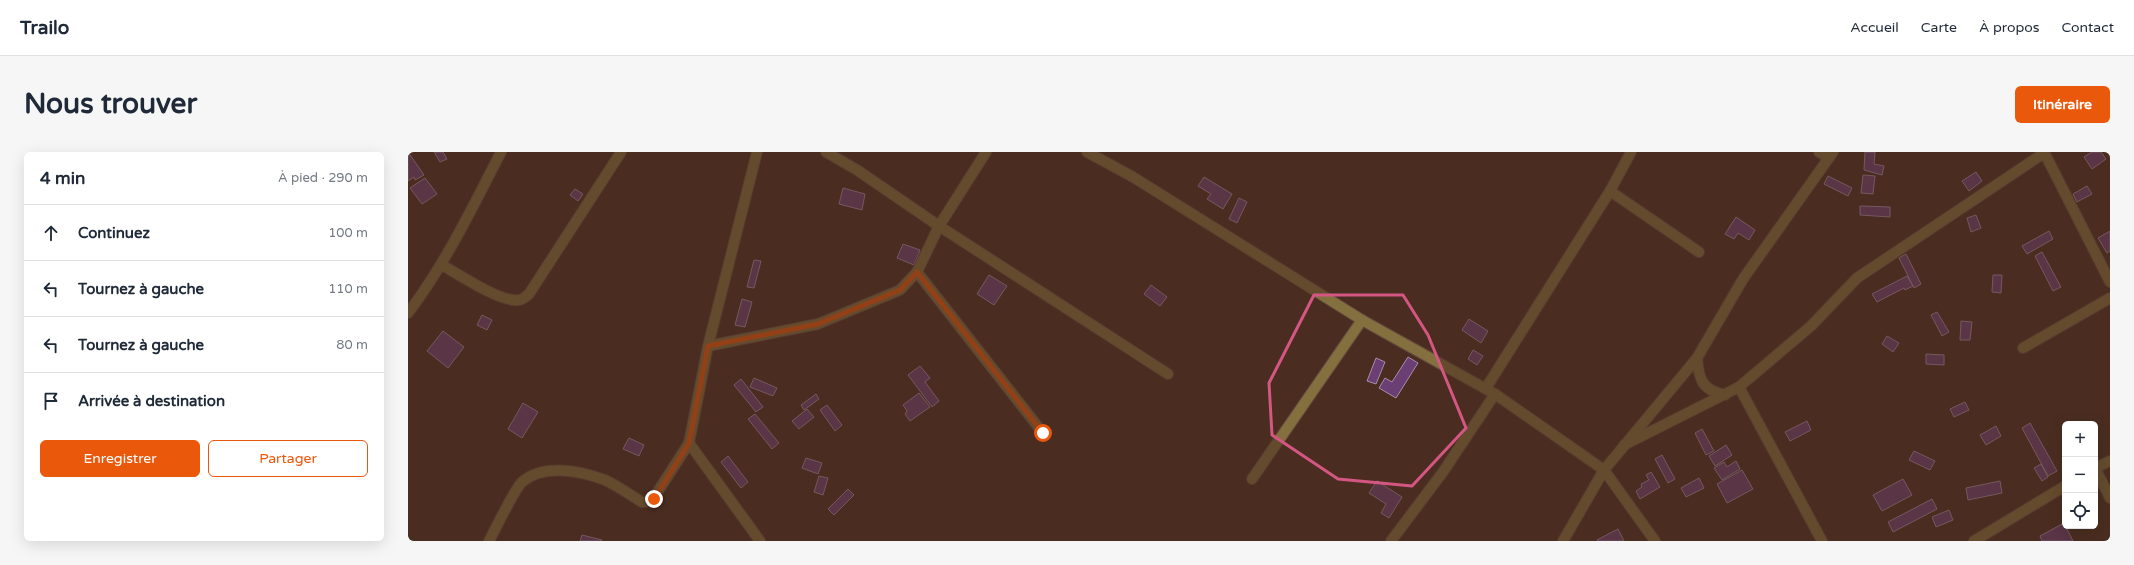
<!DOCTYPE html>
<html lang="fr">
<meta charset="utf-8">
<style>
body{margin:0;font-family:"Varela Round",sans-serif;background:#f6f6f7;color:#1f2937}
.controls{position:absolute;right:12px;bottom:12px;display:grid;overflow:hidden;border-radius:6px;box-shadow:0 4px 16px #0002}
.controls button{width:36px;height:36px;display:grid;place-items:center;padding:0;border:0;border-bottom:1px solid #e0e1e3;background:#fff;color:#1f2937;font:20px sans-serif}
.stop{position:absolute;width:12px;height:12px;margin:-9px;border:3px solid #ea580c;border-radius:50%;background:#fff}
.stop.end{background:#ea580c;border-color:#fff;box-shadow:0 1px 4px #0008}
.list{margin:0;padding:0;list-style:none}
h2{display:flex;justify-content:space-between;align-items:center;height:52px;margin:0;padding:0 16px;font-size:17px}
h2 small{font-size:13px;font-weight:400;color:#747a83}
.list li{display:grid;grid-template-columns:26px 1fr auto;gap:12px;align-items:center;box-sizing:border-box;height:56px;padding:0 16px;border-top:1px solid #e0e1e3}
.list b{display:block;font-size:15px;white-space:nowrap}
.list em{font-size:13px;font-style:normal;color:#747a83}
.actions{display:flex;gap:8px;padding:12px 16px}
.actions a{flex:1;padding:9px 0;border:1px solid #ea580c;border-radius:6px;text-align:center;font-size:14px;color:#ea580c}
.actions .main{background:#ea580c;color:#fff}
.icon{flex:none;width:22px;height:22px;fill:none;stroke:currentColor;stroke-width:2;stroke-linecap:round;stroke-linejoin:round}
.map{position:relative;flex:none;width:1702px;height:389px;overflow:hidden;border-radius:6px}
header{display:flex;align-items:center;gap:24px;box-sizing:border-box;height:56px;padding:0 20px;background:#fff;border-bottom:1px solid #e0e1e3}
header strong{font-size:19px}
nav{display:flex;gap:22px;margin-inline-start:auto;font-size:14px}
.intro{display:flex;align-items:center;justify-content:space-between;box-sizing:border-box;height:96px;padding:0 24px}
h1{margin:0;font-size:28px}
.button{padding:10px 18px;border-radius:6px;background:#ea580c;color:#fff;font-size:14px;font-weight:700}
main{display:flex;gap:24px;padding:0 24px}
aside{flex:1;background:#fff;border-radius:6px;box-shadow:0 4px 16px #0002}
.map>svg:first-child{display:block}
</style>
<header>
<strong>Trailo</strong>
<nav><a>Accueil</a><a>Carte</a><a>À propos</a><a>Contact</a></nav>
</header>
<div class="intro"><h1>Nous trouver</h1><a class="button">Itinéraire</a></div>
<main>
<aside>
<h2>4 min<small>À pied · 290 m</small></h2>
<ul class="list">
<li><svg class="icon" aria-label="ahead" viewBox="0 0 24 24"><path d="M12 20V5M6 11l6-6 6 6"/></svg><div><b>Continuez</b></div><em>100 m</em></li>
<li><svg class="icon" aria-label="left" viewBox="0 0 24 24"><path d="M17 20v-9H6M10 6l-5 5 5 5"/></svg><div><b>Tournez à gauche</b></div><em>110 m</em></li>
<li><svg class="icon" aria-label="left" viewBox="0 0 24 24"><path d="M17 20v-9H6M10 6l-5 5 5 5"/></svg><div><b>Tournez à gauche</b></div><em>80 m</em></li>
<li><svg class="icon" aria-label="arrive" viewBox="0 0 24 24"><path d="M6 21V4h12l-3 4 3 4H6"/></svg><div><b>Arrivée à destination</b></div></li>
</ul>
<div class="actions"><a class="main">Enregistrer</a><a>Partager</a></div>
</aside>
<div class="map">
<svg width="1702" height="389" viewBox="0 0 1702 389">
<rect width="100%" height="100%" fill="#4a2d20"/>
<g fill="#6c3f74" stroke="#a58da9">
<path d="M0 0 16 23 7 28 6 25 0 29Z"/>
<path d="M26 0H35L39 7 32 10Z"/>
<path d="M1457 0H1467L1466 12 1476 14 1474 23 1456 18Z"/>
<path d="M1684 0H1693L1698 7 1684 17 1676 5Z"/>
<path d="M1568 20 1574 29 1561 39 1554 29Z"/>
<path d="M1455 23 1467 24 1465 42 1453 41Z"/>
<path d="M1420 24 1444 36 1440 44 1416 32Z"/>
<path d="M796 25 824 42 815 57 799 47 803 42 790 34Z"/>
<path d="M17 26 29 42 14 52 2 36Z"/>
<path d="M1679 34 1684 42 1669 50 1665 42Z"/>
<path d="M435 36 457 42 454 58 431 52Z"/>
<path d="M167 37 175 42 170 49 162 43Z"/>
<path d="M831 46 839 50 829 71 821 67Z"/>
<path d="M1452 54 1482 55V65L1452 63Z"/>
<path d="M1568 63 1573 76 1563 80 1559 66Z"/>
<path d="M1328 65 1347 78 1341 88 1330 81 1326 87 1317 82Z"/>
<path d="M1641 79 1645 87 1619 102 1614 94Z"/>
<path d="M1702 79V99L1699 101 1690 86Z"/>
<path d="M495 92 512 98 506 113 489 106Z"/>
<path d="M1634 100 1653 135 1645 139 1627 104Z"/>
<path d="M1498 102 1513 132 1506 136 1491 106Z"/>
<path d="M346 108 353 109 346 136 339 135Z"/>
<path d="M581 123 599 134 586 153 569 142Z"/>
<path d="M1585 123H1594L1593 141 1584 140Z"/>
<path d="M1499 124 1505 134 1497 138 1496 136 1469 150 1464 142Z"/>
<path d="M743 133 759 145 752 154 736 142Z"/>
<path d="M334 147 344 150 337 175 327 173Z"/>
<path d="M1529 160 1541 180 1534 184 1523 163Z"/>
<path d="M74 163 84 168 79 178 69 173Z"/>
<path d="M1061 167 1080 179 1073 191 1054 178Z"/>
<path d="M1553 169 1564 170 1562 188H1552Z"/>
<path d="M35 179 56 195 40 216 19 199Z"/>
<path d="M1479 184 1491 191 1485 200 1474 192Z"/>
<path d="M1065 198 1075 204 1069 213 1060 207Z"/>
<path d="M1518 202 1536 203V213L1518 212Z"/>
<path d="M1000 205 1010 211 988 246 971 236 977 226 984 230Z"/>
<path d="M968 206 977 210 968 232 959 229Z"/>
<path d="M512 214 522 226 517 230 531 249 524 255 500 223Z"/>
<path d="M346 226 369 236 365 244 342 235Z"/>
<path d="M333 227 355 255 348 260 326 233Z"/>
<path d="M511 241 522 255 502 269 497 262 499 259 495 253Z"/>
<path d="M408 242 411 247 396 258 393 253Z"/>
<path d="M1557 250 1561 258 1546 265 1542 257Z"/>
<path d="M115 251 130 260 114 286 100 277Z"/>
<path d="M419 253 434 273 427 279 412 258Z"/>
<path d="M399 257 406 265 391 277 384 269Z"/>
<path d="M347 262 371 291 364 297 340 267Z"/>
<path d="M1399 269 1403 278 1382 289 1377 280Z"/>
<path d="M1622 271 1649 319 1640 324 1614 276Z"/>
<path d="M1588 274 1593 284 1578 293 1572 283Z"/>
<path d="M1294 277 1306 299 1298 303 1287 281Z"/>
<path d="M221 286 236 293 231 304 215 297Z"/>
<path d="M1318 293 1324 303 1307 314 1301 304Z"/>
<path d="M1506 299 1527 309 1522 318 1501 308Z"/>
<path d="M1254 303 1267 327 1260 331 1247 307Z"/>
<path d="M320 304 340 330 333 336 313 310Z"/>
<path d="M398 306 414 311 410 322 394 316Z"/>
<path d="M1328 309 1332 317 1314 328 1306 316 1316 310 1319 315Z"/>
<path d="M1633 312 1640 325 1634 329 1626 316Z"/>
<path d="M1334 318 1345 337 1319 351 1309 332Z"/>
<path d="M1243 320 1252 335 1232 347 1228 339 1234 335 1233 332 1241 328 1238 323Z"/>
<path d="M411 324 420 326 415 343 406 340Z"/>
<path d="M1291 326 1296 336 1278 345 1273 336Z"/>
<path d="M1495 327 1504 343 1474 359 1465 343Z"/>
<path d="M969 329 994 345 981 366 973 361 978 352 961 341Z"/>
<path d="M1592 329 1594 341 1560 348 1558 336Z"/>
<path d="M440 337 446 343 426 363 420 357Z"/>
<path d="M1524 347 1529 357 1485 380 1480 370Z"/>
<path d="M1541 358 1545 368 1528 375 1524 365Z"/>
<path d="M1656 371 1665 389H1634L1632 384Z"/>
<path d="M1210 377 1216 389H1190L1189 388Z"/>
<path d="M174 383 194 388 193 389H172Z"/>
</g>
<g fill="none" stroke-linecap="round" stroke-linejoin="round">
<defs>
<g id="street">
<path d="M418 0 449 18 531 74 760 222"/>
<path d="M679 0 725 25 954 168 1087 242 1196 318 1247 389"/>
<path d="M1411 0 1421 6"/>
<path d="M1636 0 1702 130"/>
<path d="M1202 39 1291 100"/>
<path d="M34 113C50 122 89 148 107 148 113 149 116 146 121 142L213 0"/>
<path d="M509 120 635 281"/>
<path d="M0 161C38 111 64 56 93 0"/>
<path d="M300 194 410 172 492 138 509 120 531 74 578 0"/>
<path d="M1615 196 1702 146"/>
<path d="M1289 206C1291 228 1294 238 1317 243"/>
<path d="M1331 235 1414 389"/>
<path d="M1078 236 1202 39 1223 0"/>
<path d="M281 291 352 389"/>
<path d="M1216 293 1331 235 1403 174 1449 126 1636 1"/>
<path d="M1702 309 1687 316 1702 346"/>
<path d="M844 327 954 168"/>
<path d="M81 389C88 376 106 338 114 330 135 311 173 319 197 328 210 334 222 343 234 350H240L245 347 281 291 300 194 349 0"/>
<path d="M983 389 1035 320 1087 242"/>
<path d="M1155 389 1196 318 1289 206 1335 127 1425 0"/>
<path d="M1566 389 1657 334"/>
</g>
</defs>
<use href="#street" stroke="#674b3f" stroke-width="12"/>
<use href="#street" stroke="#84703f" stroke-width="10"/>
</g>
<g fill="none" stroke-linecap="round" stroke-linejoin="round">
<path stroke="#ea580c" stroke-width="5" d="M246 347 281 291 300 194 410 172 492 138 509 120 635 281"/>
</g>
<path d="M0 0H1702V389H0ZM906 143H995L1020 183 1058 276 1004 334 930 327 864 283 861 231Z" fill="#4a2d20" fill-opacity=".55" fill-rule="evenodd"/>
<path fill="none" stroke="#d45783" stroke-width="3" stroke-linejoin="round" d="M906 143H995L1020 183 1058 276 1004 334 930 327 864 283 861 231Z"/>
</svg>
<div class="controls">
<button>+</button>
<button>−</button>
<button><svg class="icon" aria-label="locate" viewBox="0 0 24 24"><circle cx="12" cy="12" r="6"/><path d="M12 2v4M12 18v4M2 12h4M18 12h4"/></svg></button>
</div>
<div class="stop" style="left:635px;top:281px"></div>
<div class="stop end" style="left:246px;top:347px"></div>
</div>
</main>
